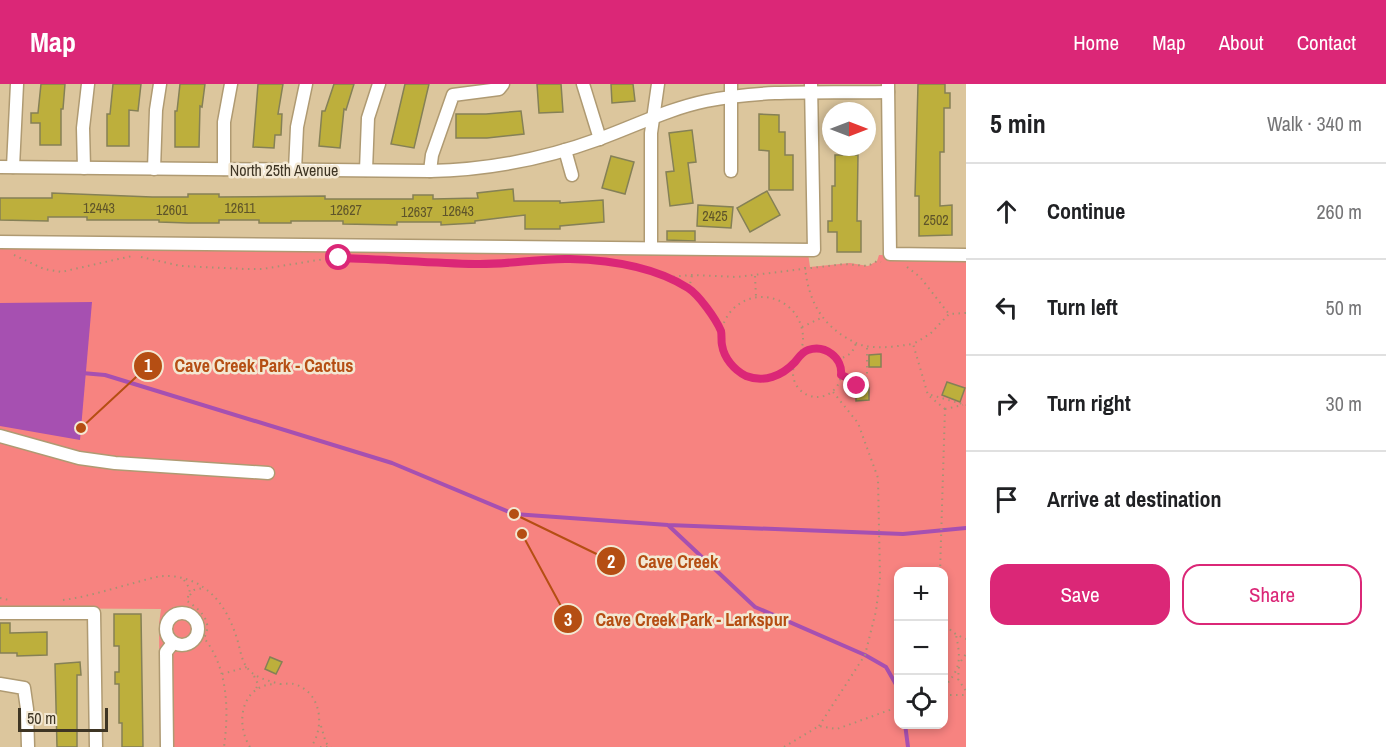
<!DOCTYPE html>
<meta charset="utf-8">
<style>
body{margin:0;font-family:"Archivo Narrow",sans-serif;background:#f6f6f6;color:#202124}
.controls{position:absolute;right:18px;bottom:18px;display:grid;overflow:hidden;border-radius:12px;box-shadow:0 3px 9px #0003}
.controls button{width:54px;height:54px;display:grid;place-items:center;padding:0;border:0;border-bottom:2px solid #e0e0e0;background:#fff;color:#202124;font:30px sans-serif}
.compass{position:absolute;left:822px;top:18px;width:54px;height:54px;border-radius:50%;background:#fff;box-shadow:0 3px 9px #0003;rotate:90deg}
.scale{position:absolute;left:18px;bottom:15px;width:90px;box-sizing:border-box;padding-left:6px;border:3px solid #3e3524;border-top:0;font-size:16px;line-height:21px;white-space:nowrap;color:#3e3524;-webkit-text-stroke:4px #f3e8d3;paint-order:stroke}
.stop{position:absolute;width:18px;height:18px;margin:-14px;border:4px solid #db2777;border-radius:50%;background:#fff}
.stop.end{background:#db2777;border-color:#fff;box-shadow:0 2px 6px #0008}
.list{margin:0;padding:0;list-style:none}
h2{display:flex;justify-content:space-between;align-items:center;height:78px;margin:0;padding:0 24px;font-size:26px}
h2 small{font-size:20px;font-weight:400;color:#757577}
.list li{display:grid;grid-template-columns:39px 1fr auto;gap:18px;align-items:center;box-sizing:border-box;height:96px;padding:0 24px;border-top:2px solid #e0e0e0}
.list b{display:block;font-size:22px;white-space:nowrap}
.list em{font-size:20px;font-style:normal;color:#757577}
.actions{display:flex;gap:12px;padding:18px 24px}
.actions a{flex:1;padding:14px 0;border:2px solid #db2777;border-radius:18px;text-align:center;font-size:21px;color:#db2777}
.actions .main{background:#db2777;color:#fff}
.icon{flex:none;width:33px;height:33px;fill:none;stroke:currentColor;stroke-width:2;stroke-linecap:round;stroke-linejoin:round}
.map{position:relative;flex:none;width:966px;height:663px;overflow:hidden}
header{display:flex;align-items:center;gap:36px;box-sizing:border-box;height:84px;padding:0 30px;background:#db2777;color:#fff}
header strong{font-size:28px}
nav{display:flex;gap:33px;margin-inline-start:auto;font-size:21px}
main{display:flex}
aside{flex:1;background:#fff}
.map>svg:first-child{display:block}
</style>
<header>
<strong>Map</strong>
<nav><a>Home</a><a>Map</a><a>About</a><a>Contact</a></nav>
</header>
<main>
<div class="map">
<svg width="966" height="663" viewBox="0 0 966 663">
<rect width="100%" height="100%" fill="#dcc69d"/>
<path fill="#f78380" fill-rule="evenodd" d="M0 162 808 169 810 183 850 179 868 182 877 177 879 171 966 173V663H160L159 540 161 525 0 524ZM898 488H944V640H898Z"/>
<path fill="#a650b1" d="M92 218 80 356 0 342V219Z"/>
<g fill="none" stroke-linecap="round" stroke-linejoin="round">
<g stroke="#a650b1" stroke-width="4">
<path d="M82 289 105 291 392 379 514 430 668 441 903 450 966 444"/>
<path d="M669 442 755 523 865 571 886 583 898 604"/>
<path d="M905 640 908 663"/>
</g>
</g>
<g fill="#bdaf3c" stroke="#858056" stroke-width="1.5">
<path d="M41 0H65L63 25H61V61H40V39H31V29H38Z"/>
<path d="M113 0H141L138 27 129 26V62H107V30H110Z"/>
<path d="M180 0H205L202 23 200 22 199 63H175V27H177Z"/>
<path d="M258 0H283L278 30H282L281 51H275L274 64 253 63Z"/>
<path d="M334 0H354L346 26 344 25 340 64 319 62 322 27H325Z"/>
<path d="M405 0H429L414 64 391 60Z"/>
<path d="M537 0H561L563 28 539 29Z"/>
<path d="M611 0H633L635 17 612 19Z"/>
<path d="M918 0H945V9H950V24H944V68H940V122L952 121V151L919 152V112H915Z"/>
<path d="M521 27 524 50 487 54H456V30H486Z"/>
<path d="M759 30 779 31V48H785V71H793V106H769V67L759 66Z"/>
<path d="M692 46 696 78 688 79 693 119 670 122 666 88 674 87 669 49Z"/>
<path d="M835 71H858L857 137H861V168H837V148H828V137H832V102H835Z"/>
<path d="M611 72 634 78 625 110 602 104Z"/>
<path d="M513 105 514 117H560V119L603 116 604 138 560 142V145H525V131L475 137V139L441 141V138H397V141L343 140V137H291V139H259V136H219V139H188L159 138V136H87V133H48V137L0 136V114H52V109L152 113H188V110H219V113L325 112V115H413V111H433V115L478 114 477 109Z"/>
<path d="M767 107 780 131 750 148 737 124Z"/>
<path d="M698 121 733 123 731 144 697 142Z"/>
<path d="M667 147H695V157L667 156Z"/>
<path d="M881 270V283H869V271Z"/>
<path d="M947 298 965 304 960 318 942 311Z"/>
<path d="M856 304H869V316L856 317Z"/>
<path d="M114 530H141L143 663H122V639H119V600H115V588H119V562H114Z"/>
<path d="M0 539H10V549L47 548V571L17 572V569H0Z"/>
<path d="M270 573 282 578 276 590 265 585Z"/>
<path d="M80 578 81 591H77V663H57L55 580Z"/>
</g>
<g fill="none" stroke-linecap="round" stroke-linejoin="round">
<defs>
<g id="minor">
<path d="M583 0 600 55"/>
<path d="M888 1 890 170 966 171"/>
<path d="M565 66 572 91"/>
<path d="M0 83 430 87C488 86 544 75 599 55 635 42 668 25 706 17 766 5 827 9 888 8"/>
<path d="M13 83 17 0"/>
<path d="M84 84 83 44 88 0"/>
<path d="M154 85 156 26 160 0"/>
<path d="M224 85V38L231 0"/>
<path d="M295 86 297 43 306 0"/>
<path d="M366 86 368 34 379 0"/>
<path d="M430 87 432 71 453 11 499 5 503 0"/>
<path d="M731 87V0"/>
<path d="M0 158 814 166 811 0"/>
<path d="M651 164V49L658 0"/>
<path d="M0 352 79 374 115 379 268 389"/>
<circle cx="182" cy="545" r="16"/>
<path d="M0 529H94L96 663"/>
<path d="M0 600 24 604 27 625 28 663"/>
<path d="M167 663 166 568 173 559"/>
</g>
</defs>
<use href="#minor" stroke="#af9a72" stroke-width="15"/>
<g stroke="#a59373" stroke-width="2" stroke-dasharray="1.5 4.5" stroke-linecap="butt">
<path d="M14 171 44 185 61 188 132 172"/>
<path d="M141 173 181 182 246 185H262L331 174"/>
<path d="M400 175 475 180 547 177"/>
<path d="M591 177 614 179 669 193 692 191 737 193 844 180 868 182 877 177 881 178"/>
<path d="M805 183C808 213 819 237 845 253 852 257 858 261 866 262 881 265 898 262 913 260"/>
<path d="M907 183 920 193 949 230"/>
<path d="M755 192 756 213"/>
<path d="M669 193 689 205 709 227 721 248"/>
<path d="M689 205 692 191"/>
<circle cx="762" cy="254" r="41"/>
<path d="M802 243 821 234"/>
<circle cx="817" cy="289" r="24"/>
<path d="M837 275C848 273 853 269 856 259"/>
<path d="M841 292 855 297 857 301 867 302V263"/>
<path d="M931 311 966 321"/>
<path d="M945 325 928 311 913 260 930 250 949 230 966 229"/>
<path d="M945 325 963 321"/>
<path d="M940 488 945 325"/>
<path d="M184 496 190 505 187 517C199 525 214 537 204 554 228 584 229 626 224 663"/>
<path d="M190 511 194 506 203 504"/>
<path d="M0 514 9 516"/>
<path d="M63 516C86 513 108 506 130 500 143 497 157 491 171 492 210 496 228 524 238 558 241 569 242 580 251 588 259 595 270 597 280 600"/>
<path d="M944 535C947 546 956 551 966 555"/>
<path d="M961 577 966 570"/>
<path d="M959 583 958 595 966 607"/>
<path d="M222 590 247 583"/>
<path d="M254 592 258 600 256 605"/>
<path d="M280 600C285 600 290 599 294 600 322 608 325 643 311 663"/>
<path d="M944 603C961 585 961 575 956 551"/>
<path d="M944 611H966"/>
<path d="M321 642 326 659 331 663"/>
<path d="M819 642 865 571 876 527 880 494 878 394 858 339 833 308"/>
<path d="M250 663C235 639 241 601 275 600"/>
<path d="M320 663H329"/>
<path d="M784 663 819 642 837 645 898 623"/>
</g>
<use href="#minor" stroke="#fff" stroke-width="12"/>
</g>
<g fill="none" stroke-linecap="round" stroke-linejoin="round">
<path stroke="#db2777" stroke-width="8" d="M339 174C384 175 429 179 475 180 507 181 539 174 570 175 609 176 655 183 688 204 699 211 716 235 721 247 722 251 721 257 722 261 724 274 734 286 746 292 764 299 782 292 795 278 799 273 802 268 808 266 825 260 843 274 841 291L855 297 857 302"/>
</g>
<g text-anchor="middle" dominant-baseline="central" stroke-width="5" stroke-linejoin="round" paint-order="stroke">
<g font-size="14" fill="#5e542a">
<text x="99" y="124">12443</text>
<text x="240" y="124">12611</text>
<text x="172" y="126">12601</text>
<text x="346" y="126">12627</text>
<text x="458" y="127">12643</text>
<text x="417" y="128">12637</text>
<text x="715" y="132">2425</text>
<text x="936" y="136">2502</text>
</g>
<g font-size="16" fill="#3e3524" stroke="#f3e8d3">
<text x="284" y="86">North 25th Avenue</text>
</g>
</g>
<path fill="none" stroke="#b54e13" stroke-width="2" d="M81 344L148 282M514 430L611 477M522 450L568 535"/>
<g fill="#b54e13" stroke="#f3e8d3" stroke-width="2">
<circle cx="81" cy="344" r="6"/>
<circle cx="514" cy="430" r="6"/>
<circle cx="522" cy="450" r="6"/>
<circle cx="148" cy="282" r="15"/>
<circle cx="611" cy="477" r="15"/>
<circle cx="568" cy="535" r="15"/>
</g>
<g font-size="18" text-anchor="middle" font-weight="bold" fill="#fff">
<text x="148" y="288">1</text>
<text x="611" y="484">2</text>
<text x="568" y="542">3</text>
</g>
<g font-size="18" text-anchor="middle" font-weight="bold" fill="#b54e13" stroke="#f3e8d3" stroke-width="5" stroke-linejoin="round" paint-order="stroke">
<text x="264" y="288">Cave Creek Park - Cactus</text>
<text x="678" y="484">Cave Creek</text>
<text x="692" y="542">Cave Creek Park - Larkspur</text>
</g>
</svg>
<div class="controls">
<button>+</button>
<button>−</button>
<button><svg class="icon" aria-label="locate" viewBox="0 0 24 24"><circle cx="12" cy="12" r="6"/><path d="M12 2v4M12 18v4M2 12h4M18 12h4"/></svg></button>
</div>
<svg class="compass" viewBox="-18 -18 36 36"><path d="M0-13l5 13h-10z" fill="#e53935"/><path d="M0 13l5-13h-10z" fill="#757577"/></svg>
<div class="scale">50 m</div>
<div class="stop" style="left:339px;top:174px"></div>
<div class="stop end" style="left:857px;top:302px"></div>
</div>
<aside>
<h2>5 min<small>Walk · 340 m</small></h2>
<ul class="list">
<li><svg class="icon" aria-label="ahead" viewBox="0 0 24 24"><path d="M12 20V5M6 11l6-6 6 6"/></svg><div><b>Continue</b></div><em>260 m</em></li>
<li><svg class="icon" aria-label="left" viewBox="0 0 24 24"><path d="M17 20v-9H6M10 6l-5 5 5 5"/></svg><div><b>Turn left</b></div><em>50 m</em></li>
<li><svg class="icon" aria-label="right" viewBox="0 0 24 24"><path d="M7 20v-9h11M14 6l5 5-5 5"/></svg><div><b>Turn right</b></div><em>30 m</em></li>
<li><svg class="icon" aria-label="arrive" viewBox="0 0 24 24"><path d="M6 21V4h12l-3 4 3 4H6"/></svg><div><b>Arrive at destination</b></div></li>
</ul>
<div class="actions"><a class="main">Save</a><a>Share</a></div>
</aside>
</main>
